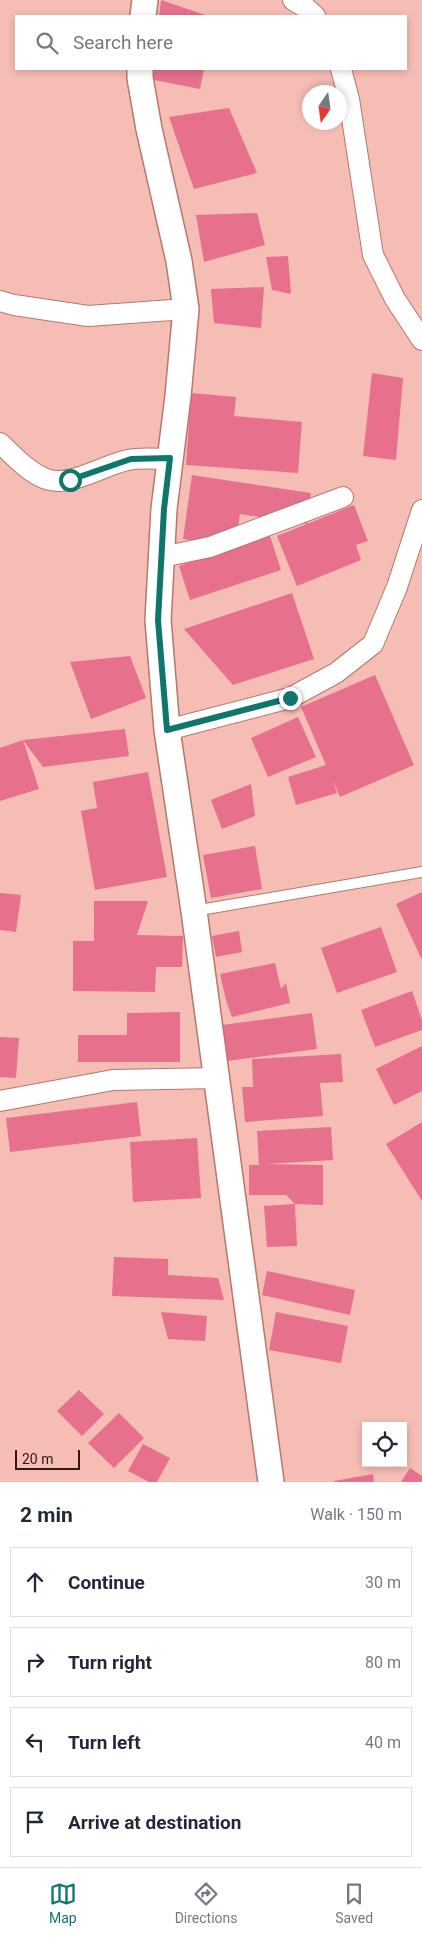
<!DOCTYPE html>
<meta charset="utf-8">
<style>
body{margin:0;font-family:Roboto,sans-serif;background:#f6f6f7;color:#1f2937}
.controls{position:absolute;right:15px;bottom:15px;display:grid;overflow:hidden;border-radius:0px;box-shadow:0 2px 8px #0003}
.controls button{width:45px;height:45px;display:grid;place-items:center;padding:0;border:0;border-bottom:1px solid #e0e1e3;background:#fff;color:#1f2937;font:25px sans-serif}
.compass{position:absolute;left:302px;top:85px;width:45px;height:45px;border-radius:50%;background:#fff;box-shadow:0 2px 8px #0003;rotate:193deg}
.scale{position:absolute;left:15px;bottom:12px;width:65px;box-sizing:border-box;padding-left:5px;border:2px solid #311715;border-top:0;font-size:14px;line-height:18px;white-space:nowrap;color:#311715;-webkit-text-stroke:4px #f6bdb5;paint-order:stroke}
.stop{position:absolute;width:15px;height:15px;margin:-11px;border:4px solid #0f766e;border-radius:50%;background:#fff}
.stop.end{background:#0f766e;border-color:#fff;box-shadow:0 1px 5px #0008}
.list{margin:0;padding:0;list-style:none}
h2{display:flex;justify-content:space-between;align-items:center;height:65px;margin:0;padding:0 20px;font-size:21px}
h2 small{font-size:16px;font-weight:400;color:#747a83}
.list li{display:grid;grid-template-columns:32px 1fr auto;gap:15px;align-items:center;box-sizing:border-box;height:70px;margin:0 10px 10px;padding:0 10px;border:1px solid #e0e1e3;border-radius:0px}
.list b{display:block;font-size:19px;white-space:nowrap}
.list em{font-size:16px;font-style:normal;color:#747a83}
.icon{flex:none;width:28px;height:28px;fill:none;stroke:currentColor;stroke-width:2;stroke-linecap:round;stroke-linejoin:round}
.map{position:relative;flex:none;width:422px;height:1482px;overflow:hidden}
.search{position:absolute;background:#fff;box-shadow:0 2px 8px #0003;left:15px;right:15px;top:15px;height:55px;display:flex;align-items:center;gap:12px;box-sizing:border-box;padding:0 18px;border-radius:0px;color:#747a83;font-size:19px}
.sheet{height:385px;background:#fff}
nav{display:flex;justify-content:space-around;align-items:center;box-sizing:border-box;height:70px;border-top:1px solid #e0e1e3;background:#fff;font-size:14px;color:#747a83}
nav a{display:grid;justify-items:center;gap:2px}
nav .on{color:#0f766e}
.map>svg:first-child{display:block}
</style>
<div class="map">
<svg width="422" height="1482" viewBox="0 0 422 1482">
<rect width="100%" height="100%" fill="#f6bdb5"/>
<g fill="#e7708d">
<path d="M161 0 208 16H159Z"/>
<path d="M151 69H204L200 89 149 79Z"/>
<path d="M229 108 257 173 194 189 169 117Z"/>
<path d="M257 213 265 245 204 262 196 215Z"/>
<path d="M288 256 291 294 272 290 266 257Z"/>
<path d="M264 287 261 328 214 323 211 289Z"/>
<path d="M372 373 403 378 396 460 363 456Z"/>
<path d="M191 393 236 397 234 416 302 422 298 473 186 465Z"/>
<path d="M192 475 311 493 307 524 240 514 235 546 183 539Z"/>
<path d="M354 505 368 541 356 545 361 560 297 586 277 536Z"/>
<path d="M270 536 281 570 190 600 179 566 235 546Z"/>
<path d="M292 593 314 659 233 685 184 629Z"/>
<path d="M130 656 146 698 91 719 70 662Z"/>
<path d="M375 675 414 765 340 797 333 781 337 793 296 805 288 777 326 765 301 707Z"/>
<path d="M298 717 316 757 268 777 251 738Z"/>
<path d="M125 729 129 756 43 767 23 740 39 789 0 801V748L23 740Z"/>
<path d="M148 772 167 877 95 890 81 811 97 808 93 782Z"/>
<path d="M251 784 255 816 222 829 211 800Z"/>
<path d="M255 846 262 889 211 898 203 855Z"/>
<path d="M422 892V960L396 904Z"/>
<path d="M0 893 21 895 16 932 0 930Z"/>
<path d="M94 901H148L137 935 183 936 182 967H156L155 992 73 991V941H94Z"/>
<path d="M381 927 397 972 337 993 321 948Z"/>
<path d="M239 931 242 952 216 957 212 936Z"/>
<path d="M275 963 281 989 286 983 290 1003 232 1017 226 1000 220 974Z"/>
<path d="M412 991 422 1020V1030L375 1047 361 1010Z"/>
<path d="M180 1012V1062H78V1035H127V1013Z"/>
<path d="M312 1013 317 1049 227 1061 222 1025Z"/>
<path d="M0 1037 19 1038 16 1078 0 1077Z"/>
<path d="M422 1046V1091L394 1105 376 1069Z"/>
<path d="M341 1054 343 1082 320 1083 323 1116 245 1122 242 1087H253L252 1059Z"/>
<path d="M137 1102 141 1136 10 1152 6 1118Z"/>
<path d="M422 1122V1201L386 1144Z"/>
<path d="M331 1127 333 1160 266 1164 323 1165V1205L295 1204 286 1195H249V1165H259L257 1131Z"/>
<path d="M197 1138 201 1198 133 1202 130 1142Z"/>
<path d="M295 1204 297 1246 267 1247 264 1206Z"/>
<path d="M114 1257 168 1259V1275L218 1278 224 1300 112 1296Z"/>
<path d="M267 1271 355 1290 350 1315 262 1295Z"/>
<path d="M161 1312 207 1316 205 1341 168 1339Z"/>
<path d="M276 1312 348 1326 341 1363 269 1350Z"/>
<path d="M79 1390 104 1414 82 1436 57 1411Z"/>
<path d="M119 1413 144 1438 114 1468 88 1443Z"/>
<path d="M143 1444 170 1458 157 1482H149L128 1471Z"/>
<path d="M410 1468 422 1476V1482H401Z"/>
<path d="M373 1474 374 1482H334V1481Z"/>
</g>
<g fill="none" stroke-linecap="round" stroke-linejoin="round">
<defs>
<path id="service" d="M194 911 422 872"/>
<g id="minor">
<path d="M293 0 305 7 315 16"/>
<path d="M341 69 349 99 373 255 395 299 422 340"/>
<path d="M0 301 14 305 88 316 186 309"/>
<path d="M0 443C14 456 28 472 46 479 70 488 103 465 128 460 141 457 157 459 170 459"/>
<path d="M162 557 210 547 343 497"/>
<path d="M167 730 290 698 336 673 373 644 397 587 422 510"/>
<path d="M0 1101 113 1080 217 1078"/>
</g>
<g id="tertiary">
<path d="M143 16 145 0"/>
<path d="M140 69V78L149 129 179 261 186 309 178 396 164 509 158 620 167 730 194 911 271 1482"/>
</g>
</defs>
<use href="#service" stroke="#b8766e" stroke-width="12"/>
<use href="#minor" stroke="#b8766e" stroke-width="22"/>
<use href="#tertiary" stroke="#b8766e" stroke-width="28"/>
<use href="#service" stroke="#fff" stroke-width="10"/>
<use href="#minor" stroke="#fff" stroke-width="20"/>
<use href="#tertiary" stroke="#fff" stroke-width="25"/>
</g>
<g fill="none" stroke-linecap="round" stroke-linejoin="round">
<path stroke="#0f766e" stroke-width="6" d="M70 480 131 459 170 458 164 509 158 620 167 730 290 698"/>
</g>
</svg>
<div class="controls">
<button><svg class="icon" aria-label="locate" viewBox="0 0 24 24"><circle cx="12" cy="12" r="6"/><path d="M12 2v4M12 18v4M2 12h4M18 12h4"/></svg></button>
</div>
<svg class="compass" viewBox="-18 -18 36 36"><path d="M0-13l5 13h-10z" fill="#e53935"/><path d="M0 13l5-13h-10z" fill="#747a83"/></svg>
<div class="scale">20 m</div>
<div class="stop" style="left:70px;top:480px"></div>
<div class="stop end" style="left:290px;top:698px"></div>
<div class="search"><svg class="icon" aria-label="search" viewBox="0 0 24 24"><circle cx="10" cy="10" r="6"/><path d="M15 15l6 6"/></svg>Search here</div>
</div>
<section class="sheet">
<h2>2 min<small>Walk · 150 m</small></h2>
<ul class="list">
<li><svg class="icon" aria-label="ahead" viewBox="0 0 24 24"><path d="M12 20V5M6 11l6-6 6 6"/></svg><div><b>Continue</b></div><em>30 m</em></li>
<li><svg class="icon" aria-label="right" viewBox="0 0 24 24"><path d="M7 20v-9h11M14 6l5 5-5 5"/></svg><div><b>Turn right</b></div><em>80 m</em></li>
<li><svg class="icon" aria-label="left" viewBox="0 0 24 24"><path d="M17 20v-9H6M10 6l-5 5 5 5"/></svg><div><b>Turn left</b></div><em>40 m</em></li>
<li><svg class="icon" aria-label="arrive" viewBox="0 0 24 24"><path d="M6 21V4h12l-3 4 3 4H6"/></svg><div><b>Arrive at destination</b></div></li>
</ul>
</section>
<nav>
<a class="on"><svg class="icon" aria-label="map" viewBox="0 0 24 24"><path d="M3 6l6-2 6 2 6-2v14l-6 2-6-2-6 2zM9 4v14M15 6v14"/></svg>Map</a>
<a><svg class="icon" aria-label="directions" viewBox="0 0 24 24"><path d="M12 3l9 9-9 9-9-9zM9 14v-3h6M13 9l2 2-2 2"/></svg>Directions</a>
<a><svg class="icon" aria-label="saved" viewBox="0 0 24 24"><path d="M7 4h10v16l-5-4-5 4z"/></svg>Saved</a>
</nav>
